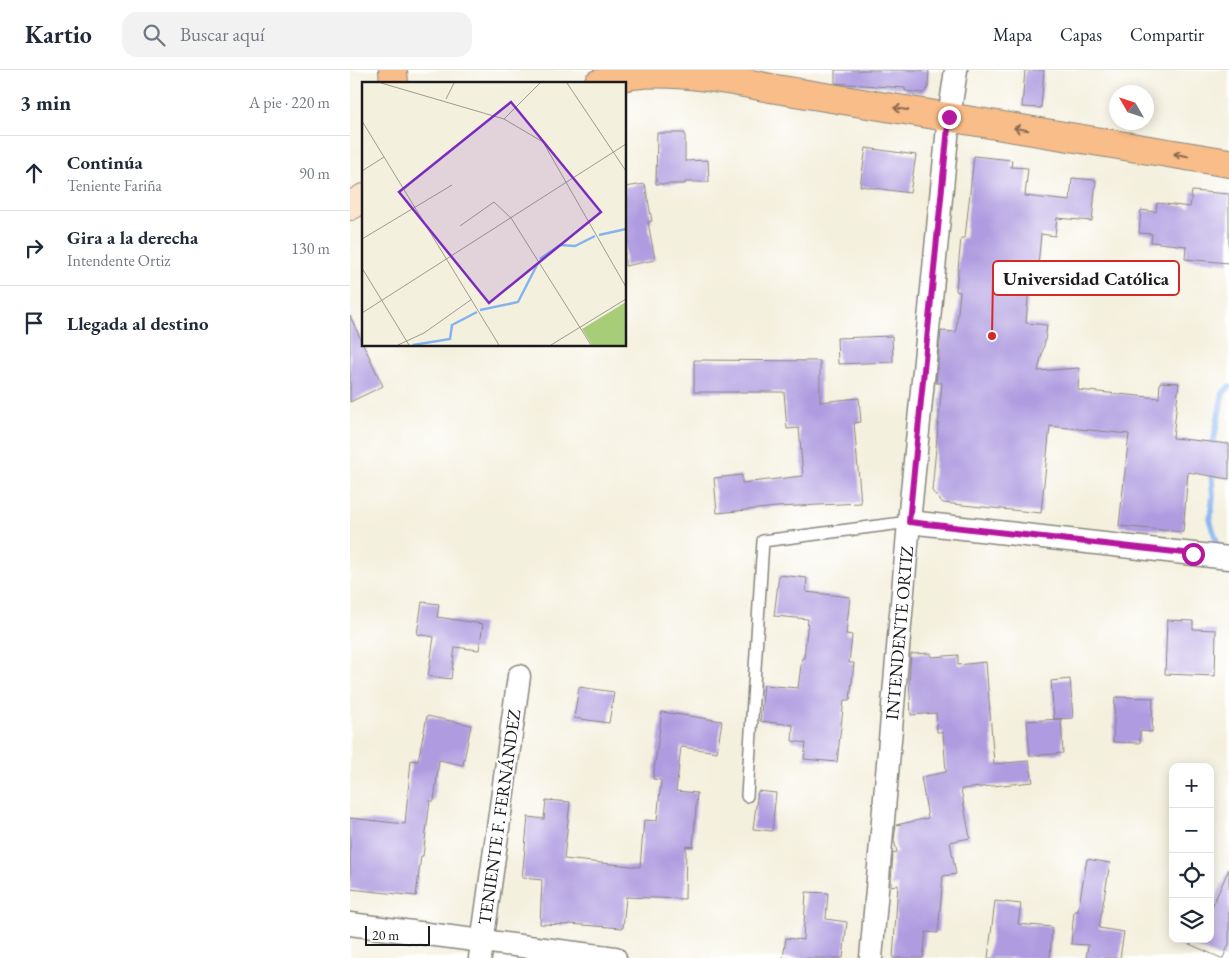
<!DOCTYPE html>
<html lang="es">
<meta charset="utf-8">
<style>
body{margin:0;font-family:"EB Garamond",serif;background:#f2f2f3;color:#1f2937}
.controls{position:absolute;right:15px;bottom:15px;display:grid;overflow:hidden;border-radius:10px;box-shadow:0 2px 12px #0003}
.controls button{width:45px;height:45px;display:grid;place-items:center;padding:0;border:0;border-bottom:1px solid #e0e1e3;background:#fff;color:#1f2937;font:25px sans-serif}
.compass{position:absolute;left:759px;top:15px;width:45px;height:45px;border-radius:50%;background:#fff;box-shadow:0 2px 12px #0003;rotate:309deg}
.scale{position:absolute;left:15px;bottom:12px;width:65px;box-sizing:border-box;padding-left:5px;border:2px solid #1c1c1c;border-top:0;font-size:14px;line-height:18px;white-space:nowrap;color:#1c1c1c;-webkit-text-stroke:4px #fff;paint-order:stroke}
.stop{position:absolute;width:15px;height:15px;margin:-11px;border:4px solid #b5179e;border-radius:50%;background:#fff}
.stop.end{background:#b5179e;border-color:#fff;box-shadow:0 1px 5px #0008}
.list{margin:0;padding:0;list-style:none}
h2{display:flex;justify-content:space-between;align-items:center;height:65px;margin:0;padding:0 20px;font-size:21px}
h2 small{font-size:16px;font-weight:400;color:#747a83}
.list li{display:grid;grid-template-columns:32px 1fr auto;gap:15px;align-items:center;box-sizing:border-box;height:75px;padding:0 20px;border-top:1px solid #e0e1e3}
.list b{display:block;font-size:19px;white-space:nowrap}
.list p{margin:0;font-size:16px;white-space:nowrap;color:#747a83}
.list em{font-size:16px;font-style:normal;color:#747a83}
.icon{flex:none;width:28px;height:28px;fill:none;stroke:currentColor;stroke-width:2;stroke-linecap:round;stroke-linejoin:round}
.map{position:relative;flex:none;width:879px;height:888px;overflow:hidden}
header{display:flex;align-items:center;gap:30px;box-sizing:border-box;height:70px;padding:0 25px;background:#fff;border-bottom:1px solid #e0e1e3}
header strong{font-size:24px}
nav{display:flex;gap:28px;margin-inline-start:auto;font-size:18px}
.search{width:350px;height:45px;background:#f2f2f3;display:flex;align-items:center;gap:12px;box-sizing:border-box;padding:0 18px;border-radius:15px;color:#747a83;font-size:19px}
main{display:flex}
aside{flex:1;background:#fff}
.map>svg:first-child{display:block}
</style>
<header>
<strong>Kartio</strong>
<div class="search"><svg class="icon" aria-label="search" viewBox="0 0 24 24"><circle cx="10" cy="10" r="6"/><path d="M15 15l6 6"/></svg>Buscar aquí</div>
<nav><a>Mapa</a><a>Capas</a><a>Compartir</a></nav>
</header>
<main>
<aside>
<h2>3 min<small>A pie · 220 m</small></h2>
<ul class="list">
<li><svg class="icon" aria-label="ahead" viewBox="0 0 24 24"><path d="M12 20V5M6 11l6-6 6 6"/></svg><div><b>Continúa</b><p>Teniente Fariña</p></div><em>90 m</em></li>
<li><svg class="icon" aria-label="right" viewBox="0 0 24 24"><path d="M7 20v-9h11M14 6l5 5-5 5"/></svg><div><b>Gira a la derecha</b><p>Intendente Ortiz</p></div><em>130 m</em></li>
<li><svg class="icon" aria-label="arrive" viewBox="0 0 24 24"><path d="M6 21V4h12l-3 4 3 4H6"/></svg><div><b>Llegada al destino</b></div></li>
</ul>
</aside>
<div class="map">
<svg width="879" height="888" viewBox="0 0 879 888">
<rect width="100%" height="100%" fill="#fff"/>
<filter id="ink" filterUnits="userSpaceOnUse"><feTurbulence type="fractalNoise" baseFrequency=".02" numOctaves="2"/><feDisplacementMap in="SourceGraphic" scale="10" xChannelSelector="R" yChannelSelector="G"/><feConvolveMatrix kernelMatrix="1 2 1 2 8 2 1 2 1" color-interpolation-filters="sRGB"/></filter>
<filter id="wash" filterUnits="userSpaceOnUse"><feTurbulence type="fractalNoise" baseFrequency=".0096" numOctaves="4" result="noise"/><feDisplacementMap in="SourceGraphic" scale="20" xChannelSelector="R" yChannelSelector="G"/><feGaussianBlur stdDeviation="1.12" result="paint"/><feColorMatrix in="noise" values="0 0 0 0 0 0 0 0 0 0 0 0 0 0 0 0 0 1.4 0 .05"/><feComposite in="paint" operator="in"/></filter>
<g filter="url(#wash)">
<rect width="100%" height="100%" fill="#f4f0de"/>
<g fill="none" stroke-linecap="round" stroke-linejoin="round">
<g stroke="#84b3ef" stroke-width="6">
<path d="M862 379 873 323 879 317"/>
<path d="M861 398 863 426 860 451 870 482"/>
</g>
</g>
<g id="blocks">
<g fill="#af9ce0">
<path d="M485 0H579L578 18 573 23 555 21V18L485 13Z"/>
<path d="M675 0H694L691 38 672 37Z"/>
<path d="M307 63H335V91L358 90 359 112H335V114H306Z"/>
<path d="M516 78 566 85 560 123 510 116Z"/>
<path d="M624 86 662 90 661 97 678 98 675 126 720 131 722 108 746 110 742 151 707 148 705 166 691 164 686 217 679 216 676 253 697 255 695 271 688 301 729 298 728 320 809 328 810 312 829 313 823 368 879 374V409L838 402 833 462 769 456 779 364 700 356 691 443 593 433 582 421 592 313H586L591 261 606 262 610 222 606 221 611 168H615Z"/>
<path d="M295 114 302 151 298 152 305 190 275 196V117Z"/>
<path d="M842 121 879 124V193L835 189 836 176 801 172 802 164 789 163 791 140 806 142 807 133 840 137Z"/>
<path d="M0 246 33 316 0 332Z"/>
<path d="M542 266 543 292 488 294 487 268Z"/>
<path d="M344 290 470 291V332L509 328 511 352 504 353 511 433 427 437 367 443 364 408 392 405V413L453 406 449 358 437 359 434 322H344Z"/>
<path d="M429 505 457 508 456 522 500 527 496 564 502 565 499 593H504L500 630H494L487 692 454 689 456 673 442 671 443 655 410 651 414 615 448 618 452 588H454L458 549 424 546Z"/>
<path d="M72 532 89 534 87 547 133 554 129 580 105 577 101 609 78 606 84 567 67 564Z"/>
<path d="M817 550 843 551V559L866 560 865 606 815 604Z"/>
<path d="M581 583V587L608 585V595L636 592 644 694 679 691 683 712 611 719 620 768 600 772 606 804 593 806 588 863 576 862 573 888H543L548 815 541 816V813L543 783 547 782 544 770 546 755 578 748 571 707 596 702 593 662H587L586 643 561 645 559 609 561 584Z"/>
<path d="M720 609 723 648 704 649 701 611Z"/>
<path d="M229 617 264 622 259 653 224 648Z"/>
<path d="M765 627 803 628 802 662 790 661V673L763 672Z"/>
<path d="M312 642 372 651 367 682 331 677 326 721 347 723 343 777 336 776 335 829 276 827 273 858 219 854V855L190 854 192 810 172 808 178 747 194 749 196 730 220 732 214 789 290 797 294 750 307 751 311 710 303 709Z"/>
<path d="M77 646 121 655 113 695 89 690 84 731H80L73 786H71L66 826 0 819V748L55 754 61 690 68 691Z"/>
<path d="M711 649 713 683 680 686 677 651Z"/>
<path d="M408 721 426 723 422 761 403 759Z"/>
<path d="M737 789 760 793 749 858 774 862 770 888H736L738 875 721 874 724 841H728Z"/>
<path d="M879 799V874L873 888H871L828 869H860V841Z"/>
<path d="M456 822 478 823 476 849 497 852 493 888H433L436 868 453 870Z"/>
<path d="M645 831 671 834 668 854 702 857 700 888H638Z"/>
</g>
</g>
</g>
<g filter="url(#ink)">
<use href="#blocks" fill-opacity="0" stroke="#88867d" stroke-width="1"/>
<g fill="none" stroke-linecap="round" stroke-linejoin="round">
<defs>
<path id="lane" d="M397 726 413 471 559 452"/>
<g id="street">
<path d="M559 452 879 488"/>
<path d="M0 854 265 888"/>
<path d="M130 888 169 606"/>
<path d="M521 888 559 452 599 47 606 0"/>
</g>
<path id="secondary" d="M0 136 14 128"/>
<g id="primary">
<path d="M43 0 44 14"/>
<path d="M248 14C259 11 271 7 282 5 326 0 377 9 420 18L879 93"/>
</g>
</defs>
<use href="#lane" stroke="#88867d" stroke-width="14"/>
<use href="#street" stroke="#88867d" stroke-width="25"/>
<use href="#secondary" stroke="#88867d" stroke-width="30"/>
<use href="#primary" stroke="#88867d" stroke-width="30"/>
<use href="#lane" stroke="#fff" stroke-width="11"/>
<use href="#street" stroke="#fff" stroke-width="22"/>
<use href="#secondary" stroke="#fce5cf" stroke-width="28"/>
<use href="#primary" stroke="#f8bd88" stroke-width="28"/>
</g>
<defs><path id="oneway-shaft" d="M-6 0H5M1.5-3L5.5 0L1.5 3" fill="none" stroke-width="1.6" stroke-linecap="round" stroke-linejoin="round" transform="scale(1.25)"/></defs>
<g stroke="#8a6c52">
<use href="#oneway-shaft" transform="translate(551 39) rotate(-171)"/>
<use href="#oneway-shaft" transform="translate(671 59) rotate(-171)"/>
<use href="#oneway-shaft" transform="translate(831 85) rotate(-171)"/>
</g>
</g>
<g fill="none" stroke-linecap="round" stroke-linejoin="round" filter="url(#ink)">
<path stroke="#b5179e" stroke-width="6" d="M599 47 559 452 843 484"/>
</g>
<g text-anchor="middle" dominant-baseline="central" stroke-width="4" stroke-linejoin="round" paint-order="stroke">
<g font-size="18" fill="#1c1c1c" stroke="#fff">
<text transform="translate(549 563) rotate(-85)">INTENDENTE ORTIZ</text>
<text transform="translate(149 747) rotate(-82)">TENIENTE F. FERNÁNDEZ</text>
</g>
</g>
<g transform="translate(12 12)">
<rect width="264" height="264" fill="#f4f0de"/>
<path d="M264 220V263H230L220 247Z" fill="#a7cd78"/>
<path fill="none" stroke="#84b3ef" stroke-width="2.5" d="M237 153 264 147M178 177 198 163 213 164 233 154M118 228 156 220 176 181M51 263 88 257 90 243 115 230"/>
<path fill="none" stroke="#9e9b90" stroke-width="1" d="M19 1 142 37M178 1 142 37 181 60 264 205M205 1 264 89M84 17 92 1M0 39 137 263M0 89 22 75M98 144 132 120 149 136 229 263M0 157 90 103M0 186 47 263M0 231 264 62M36 263 62 251 110 217M189 263 264 217"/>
<path fill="#7b2cbf" fill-opacity="0.15" stroke="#7b2cbf" stroke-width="2.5" d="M149 20 239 130 127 221 37 110Z"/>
<rect width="264" height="264" fill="none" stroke="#1c1c1c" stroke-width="2.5"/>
</g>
<path fill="none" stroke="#d62828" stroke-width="2" d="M642 266L643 208"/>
<circle fill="#d62828" stroke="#fff" stroke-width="2" cx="642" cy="266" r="5"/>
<rect fill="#fff" stroke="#d62828" stroke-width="2" x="643" y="191" width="186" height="34" rx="5"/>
<g font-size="19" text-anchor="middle" font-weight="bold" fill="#1c1c1c">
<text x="736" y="215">Universidad Católica</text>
</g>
</svg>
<div class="controls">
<button>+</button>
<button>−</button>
<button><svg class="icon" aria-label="locate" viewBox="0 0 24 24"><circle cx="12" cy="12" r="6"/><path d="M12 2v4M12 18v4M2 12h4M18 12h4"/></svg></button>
<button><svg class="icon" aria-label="layers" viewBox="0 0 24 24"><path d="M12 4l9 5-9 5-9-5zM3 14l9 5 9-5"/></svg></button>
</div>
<svg class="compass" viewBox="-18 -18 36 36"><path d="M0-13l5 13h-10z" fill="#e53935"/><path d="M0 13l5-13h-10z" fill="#747a83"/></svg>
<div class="scale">20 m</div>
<div class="stop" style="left:843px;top:484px"></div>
<div class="stop end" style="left:599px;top:47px"></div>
</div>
</main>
